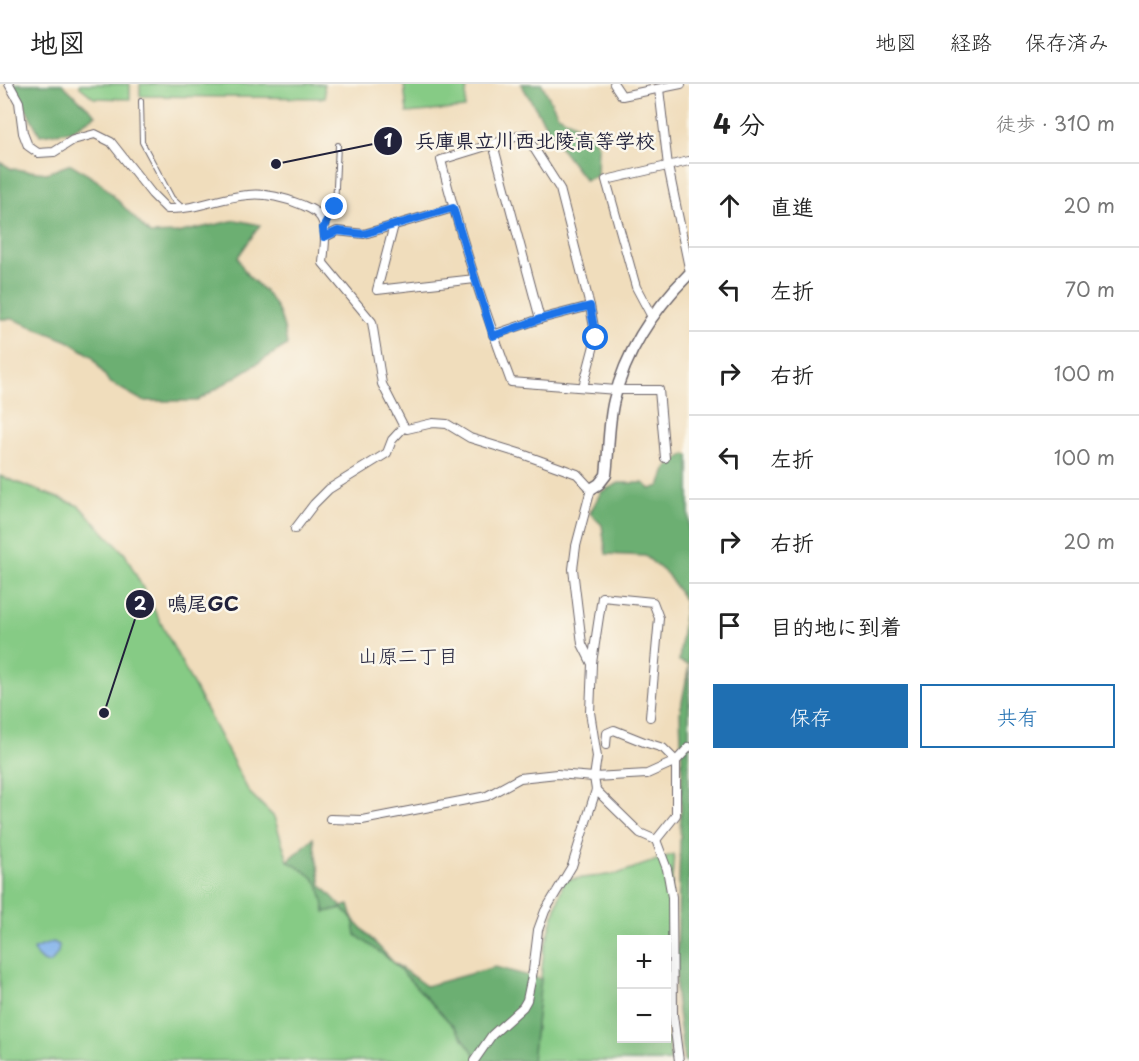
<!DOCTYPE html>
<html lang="ja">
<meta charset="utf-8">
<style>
body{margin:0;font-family:"Playpen Sans","Klee One",sans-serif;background:#f6f6f6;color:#222}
.controls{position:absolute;right:18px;bottom:18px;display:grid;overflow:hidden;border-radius:0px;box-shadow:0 6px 24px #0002}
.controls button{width:54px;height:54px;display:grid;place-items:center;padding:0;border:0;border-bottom:2px solid #e0e0e0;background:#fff;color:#222;font:30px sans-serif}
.stop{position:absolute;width:18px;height:18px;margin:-14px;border:4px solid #1a73e8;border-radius:50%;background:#fff}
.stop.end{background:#1a73e8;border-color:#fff;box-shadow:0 2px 6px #0008}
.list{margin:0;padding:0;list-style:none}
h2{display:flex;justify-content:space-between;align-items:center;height:78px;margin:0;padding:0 24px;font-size:26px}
h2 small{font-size:20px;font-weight:400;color:#767676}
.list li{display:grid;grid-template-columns:39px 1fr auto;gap:18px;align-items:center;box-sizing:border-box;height:84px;padding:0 24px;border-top:2px solid #e0e0e0}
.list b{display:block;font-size:22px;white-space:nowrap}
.list em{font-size:20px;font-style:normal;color:#767676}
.actions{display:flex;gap:12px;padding:18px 24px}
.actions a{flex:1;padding:14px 0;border:2px solid #1f6fb2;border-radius:0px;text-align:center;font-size:21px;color:#1f6fb2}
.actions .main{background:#1f6fb2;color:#fff}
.icon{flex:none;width:33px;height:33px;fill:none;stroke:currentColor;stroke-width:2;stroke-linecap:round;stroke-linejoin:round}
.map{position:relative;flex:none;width:689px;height:977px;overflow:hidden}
header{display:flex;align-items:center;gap:36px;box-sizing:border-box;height:84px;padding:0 30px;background:#fff;border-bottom:2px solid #e0e0e0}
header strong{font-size:28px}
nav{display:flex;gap:33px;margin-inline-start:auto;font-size:21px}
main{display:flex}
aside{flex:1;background:#fff}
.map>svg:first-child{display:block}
</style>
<header>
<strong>地図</strong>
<nav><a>地図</a><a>経路</a><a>保存済み</a></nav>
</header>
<main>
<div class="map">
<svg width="689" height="977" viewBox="0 0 689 977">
<rect width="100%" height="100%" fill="#fbf7ec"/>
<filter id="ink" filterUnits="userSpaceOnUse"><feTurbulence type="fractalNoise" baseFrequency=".0167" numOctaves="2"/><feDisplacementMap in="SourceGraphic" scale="12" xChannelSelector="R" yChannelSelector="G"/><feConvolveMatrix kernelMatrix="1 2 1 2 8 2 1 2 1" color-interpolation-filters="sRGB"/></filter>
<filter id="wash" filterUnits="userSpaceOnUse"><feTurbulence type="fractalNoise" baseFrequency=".008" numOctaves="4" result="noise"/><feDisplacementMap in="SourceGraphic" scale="24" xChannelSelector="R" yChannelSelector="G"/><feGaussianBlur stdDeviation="1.35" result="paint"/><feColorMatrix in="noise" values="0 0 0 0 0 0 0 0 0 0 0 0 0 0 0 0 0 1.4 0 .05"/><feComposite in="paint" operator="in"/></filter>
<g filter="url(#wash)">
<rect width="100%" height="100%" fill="#f0ddbc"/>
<g fill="#86cb85" stroke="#547660" stroke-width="1.5">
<path d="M80 0H130V15L94 14 80 3Z"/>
<path d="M140 0H324L325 14 140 12Z"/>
<path d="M404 0H467L465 24 407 29Z"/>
<path d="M0 392 79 422 125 470 249 708 274 733 288 777 311 791 456 945 480 977H0Z"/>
<path d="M674 770 667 859 666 856H622V954H666L667 953 671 977H532L544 866 564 796 617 790Z"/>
</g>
<g fill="#6caf72" stroke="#476856" stroke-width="1.5">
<path d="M13 0H62L96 31 71 47 40 51Z"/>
<path d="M521 0H542L558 31 588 47 598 61 597 92 585 96 556 58Z"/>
<path d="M0 78 12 85 47 89 71 80 101 99 150 150 177 149 236 136 260 141 238 173C247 197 254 194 268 211 281 227 284 241 287 261L197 317H143L109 298 92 272 68 257 13 235H0Z"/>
<path d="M685 370 689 371V581L679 577 685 517 667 490 645 472 606 470 602 441 590 429 601 408 619 399H643L651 405 660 402 667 383Z"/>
<path d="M689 582V977H684L676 910 682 682 680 628Z"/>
<path d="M313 754 321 801 342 823 349 821 353 835 393 878 426 902 495 883 541 895 532 977H480L456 945 393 878 356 851 353 835 342 824 325 828C319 793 318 796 288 777Z"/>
</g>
<path fill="#7fb1eb" stroke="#506a93" stroke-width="1.5" d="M53 858 59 861 58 868 51 879C44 879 34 872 34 865Z"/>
</g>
<g filter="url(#ink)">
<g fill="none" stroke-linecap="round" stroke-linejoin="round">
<defs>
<g id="lane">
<path d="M141 17 142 58 172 114 183 124"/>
<path d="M325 141 335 123 338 61"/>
</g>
<g id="street">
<path d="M9 0 19 18 23 49 28 62 38 69 54 68 73 56 95 50 111 58 152 110 167 125C196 126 220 113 248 111 265 109 286 114 302 121 309 124 317 127 321 134 328 145 324 166 323 179L372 238 382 300 404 343"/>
<path d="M614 0 622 12 681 0"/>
<path d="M659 5 668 82 689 184"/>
<path d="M493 60 540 235"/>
<path d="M394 141 377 206 475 195"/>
<path d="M325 153 337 147 364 150 453 124"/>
<path d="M652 233 636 203 606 96 689 77"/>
<path d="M493 251 540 235 590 222"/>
<path d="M583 303 596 254 590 222 560 105 525 50 441 76C460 152 484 226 511 298L617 306H659L665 374"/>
<path d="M404 343 407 345 433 339 447 340 470 354 522 370 577 390 591 405 576 462 573 485 582 560 592 580 590 628 597 673 594 693 596 706 572 782 545 827 538 846 533 887 527 916 523 923 492 951 474 977"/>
<path d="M295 445 314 420 329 405 387 369 392 356 404 343"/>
<path d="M592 579 602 513 653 518 659 534 650 633"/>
<path d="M596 706 640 749 656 756 667 785 672 813 673 931 679 977"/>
<path d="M330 735 362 736 487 712 520 694 557 690 594 693 647 690 676 677 663 664 644 658 614 646 607 649 606 661"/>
<path d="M656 756 676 731V677L689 663"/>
</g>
<path id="secondary" d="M591 405 599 400 606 391C609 367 608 340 614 316 626 267 653 226 689 190"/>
</defs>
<use href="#lane" stroke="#6a6368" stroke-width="6"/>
<use href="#street" stroke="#6a6368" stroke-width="10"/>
<use href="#secondary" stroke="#6a6368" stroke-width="13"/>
<use href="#lane" stroke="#fff" stroke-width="4"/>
<use href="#street" stroke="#fff" stroke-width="8"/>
<use href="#secondary" stroke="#fff" stroke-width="10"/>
</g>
</g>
<g fill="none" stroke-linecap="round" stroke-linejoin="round" filter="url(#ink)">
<path stroke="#1a73e8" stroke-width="8" d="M335 123 323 144 324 153 338 147 363 150 453 124 493 252 540 235 590 222 596 254"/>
</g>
<g text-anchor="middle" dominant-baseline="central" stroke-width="5" stroke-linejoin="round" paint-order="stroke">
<g font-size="20" fill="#22223b" stroke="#fbf7ec">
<text x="408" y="571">山原二丁目</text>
</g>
</g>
<path fill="none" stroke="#22223b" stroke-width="2" d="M276 80L388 57M104 629L140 520"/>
<g fill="#22223b" stroke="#fbf7ec" stroke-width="2">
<circle cx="276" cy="80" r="6"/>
<circle cx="104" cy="629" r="6"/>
<circle cx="388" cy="57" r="15"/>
<circle cx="140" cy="520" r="15"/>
</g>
<g font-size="18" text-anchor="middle" font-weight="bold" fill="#fff">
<text x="388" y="63">1</text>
<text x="140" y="526">2</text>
</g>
<g font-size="20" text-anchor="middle" font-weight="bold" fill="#22223b" stroke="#fbf7ec" stroke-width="5" stroke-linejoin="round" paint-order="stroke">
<text x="535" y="64">兵庫県立川西北陵高等学校</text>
<text x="203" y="527">鳴尾GC</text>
</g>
</svg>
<div class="controls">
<button>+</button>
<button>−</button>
</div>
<div class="stop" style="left:596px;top:254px"></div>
<div class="stop end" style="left:335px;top:123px"></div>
</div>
<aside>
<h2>4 分<small>徒歩 · 310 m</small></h2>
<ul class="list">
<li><svg class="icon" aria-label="ahead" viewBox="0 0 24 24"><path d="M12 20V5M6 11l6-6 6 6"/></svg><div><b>直進</b></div><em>20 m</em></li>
<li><svg class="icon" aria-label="left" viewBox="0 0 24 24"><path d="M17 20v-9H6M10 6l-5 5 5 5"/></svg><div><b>左折</b></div><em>70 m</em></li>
<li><svg class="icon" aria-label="right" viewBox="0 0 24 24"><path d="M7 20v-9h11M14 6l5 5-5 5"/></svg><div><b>右折</b></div><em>100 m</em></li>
<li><svg class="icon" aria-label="left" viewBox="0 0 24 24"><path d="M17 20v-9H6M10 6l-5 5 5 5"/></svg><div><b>左折</b></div><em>100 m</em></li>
<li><svg class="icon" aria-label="right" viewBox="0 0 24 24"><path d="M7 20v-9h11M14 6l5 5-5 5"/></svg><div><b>右折</b></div><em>20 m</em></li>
<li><svg class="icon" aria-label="arrive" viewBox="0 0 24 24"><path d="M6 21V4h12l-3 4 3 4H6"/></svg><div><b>目的地に到着</b></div></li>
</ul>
<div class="actions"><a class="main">保存</a><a>共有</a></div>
</aside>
</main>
